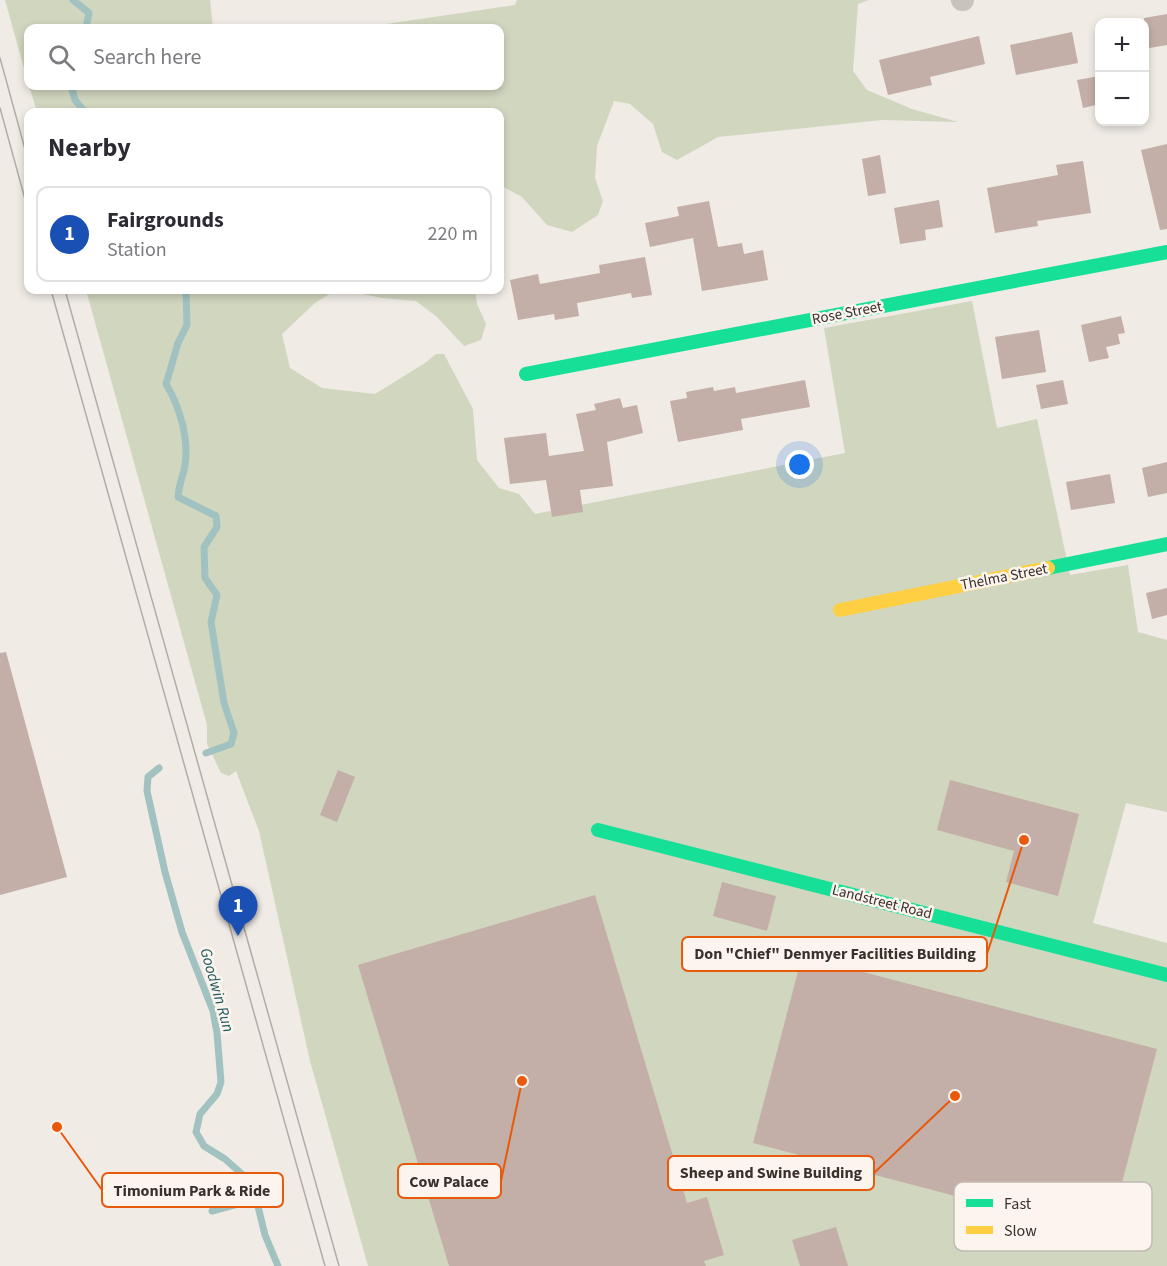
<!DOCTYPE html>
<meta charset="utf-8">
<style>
body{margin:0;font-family:"Source Sans 3",sans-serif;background:#f7f7f7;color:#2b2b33}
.controls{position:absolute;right:18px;top:18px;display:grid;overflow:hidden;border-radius:12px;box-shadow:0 3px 9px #0003}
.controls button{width:54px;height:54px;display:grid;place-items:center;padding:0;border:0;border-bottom:2px solid #e1e1e2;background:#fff;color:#2b2b33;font:30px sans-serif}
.you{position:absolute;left:800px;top:465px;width:21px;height:21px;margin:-15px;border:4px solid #fff;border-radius:50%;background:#1a73e8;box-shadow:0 0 0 9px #1a73e833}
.badge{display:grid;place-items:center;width:39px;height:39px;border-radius:50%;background:#b45309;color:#fff;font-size:20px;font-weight:700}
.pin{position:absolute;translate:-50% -50px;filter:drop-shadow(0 2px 3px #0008)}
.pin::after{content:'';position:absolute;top:32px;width:21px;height:18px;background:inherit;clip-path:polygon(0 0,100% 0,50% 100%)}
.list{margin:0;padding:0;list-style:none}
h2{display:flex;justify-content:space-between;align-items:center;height:78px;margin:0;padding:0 24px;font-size:26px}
h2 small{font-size:20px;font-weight:400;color:#7c7c81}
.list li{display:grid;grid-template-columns:39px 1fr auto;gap:18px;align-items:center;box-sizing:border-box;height:96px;margin:0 12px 12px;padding:0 12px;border:2px solid #e1e1e2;border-radius:12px}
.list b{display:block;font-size:22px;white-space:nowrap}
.list p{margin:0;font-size:20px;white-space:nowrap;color:#7c7c81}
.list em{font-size:20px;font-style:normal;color:#7c7c81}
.icon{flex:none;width:33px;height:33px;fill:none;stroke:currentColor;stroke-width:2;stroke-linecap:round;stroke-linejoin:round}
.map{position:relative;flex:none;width:1167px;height:1266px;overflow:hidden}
.search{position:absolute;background:#fff;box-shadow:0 3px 9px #0003;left:24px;top:24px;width:480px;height:66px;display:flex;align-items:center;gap:15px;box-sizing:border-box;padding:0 21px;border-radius:12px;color:#7c7c81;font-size:22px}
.panel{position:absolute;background:#fff;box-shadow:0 3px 9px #0003;left:24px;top:108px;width:480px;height:186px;border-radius:12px}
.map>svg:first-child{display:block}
</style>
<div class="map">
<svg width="1167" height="1266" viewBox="0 0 1167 1266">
<rect width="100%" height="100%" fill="#f0ebe5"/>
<g fill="#d1d6bf">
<path d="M5 0H210L213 28H28V83Z"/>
<path d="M517 0H869L858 4 853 71 867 90 912 109 958 122 882 120 718 137 677 160 662 152 653 124 630 104 614 101 597 146 595 178 603 201 598 215 572 232 547 225 522 197 500 185V112H37L29 86H500V28H359L515 5Z"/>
<path d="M86 290H336L315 303 282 334 290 368 322 388 375 394 425 363 436 354H444L473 409 477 460 499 488 519 494 535 514 845 453 824 328 972 301 997 428 1037 419 1070 575 1128 565 1138 632 1167 640V812L1126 803 1093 923 1167 943V1266H368L310 1061 259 831 236 771 229 776 221 773 207 744V725Z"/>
<path d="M343 290H475L477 304 486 324 481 340 464 346 437 317 416 301 382 298Z"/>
</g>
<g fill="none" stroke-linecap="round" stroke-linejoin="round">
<g stroke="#a1c2c1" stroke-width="7">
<path d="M73 0 89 13 86 28"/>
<path d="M71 86 75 100 85 112"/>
<path d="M186 290 187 325 178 343 166 384C180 407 189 439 185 465 183 477 179 484 178 497L216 516 217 527 204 547 205 578 217 595 211 622 224 703 234 733 231 744 206 753"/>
<path d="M159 768 148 777 147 791 165 872 182 932 213 1011 217 1033 221 1082 217 1094 200 1114 196 1132 204 1146 225 1159 243 1175 255 1194 265 1235 278 1266"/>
<path d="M212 1211 256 1199"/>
</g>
</g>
<g fill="#c3afa7">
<path d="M1167 14V45L1144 49V18Z"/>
<path d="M1072 32 1078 63 1016 75 1010 45Z"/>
<path d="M979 36 985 64 930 77 932 85 888 95 879 60Z"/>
<path d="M1100 76V104L1083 108 1077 80Z"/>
<path d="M1167 144V229L1160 230 1141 150Z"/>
<path d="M880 155 886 193 868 196 862 159Z"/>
<path d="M1083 161 1091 213 1037 221 1038 226 995 233 987 188 1058 175 1056 165Z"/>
<path d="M939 200 943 227 925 230 926 240 900 244 894 208Z"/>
<path d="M709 201 718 247 742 243 744 254 763 250 768 280 702 291 693 238 650 247 645 223 679 216 677 207Z"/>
<path d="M645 257 652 295 632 298 631 293 577 303 579 316 555 320 554 314 518 320 510 280 538 274 540 284 600 273 599 265Z"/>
<path d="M1121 316 1125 333 1118 334 1120 344 1106 347 1109 358 1089 362 1081 325Z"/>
<path d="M1039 330 1046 372 1002 379 995 337Z"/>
<path d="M805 380 810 407 741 419 743 430 678 442 670 401 687 398 686 392 713 387 714 391 735 387 736 393Z"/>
<path d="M1063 380 1068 404 1041 409 1036 385Z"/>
<path d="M620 398 623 408 637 405 643 433 607 442 613 486 580 490 583 512 552 517 546 480 510 484 504 438 546 433 549 456 584 451 576 414 596 410 594 404Z"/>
<path d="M1167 462V493L1148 497 1142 468Z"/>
<path d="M1110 474 1115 503 1071 510 1066 482Z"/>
<path d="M1167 588V615L1152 619 1146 593Z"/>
<path d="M6 652 67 877 0 895V653Z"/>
<path d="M338 770 355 777 337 822 320 815Z"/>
<path d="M950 780 1079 814 1058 896 1006 882 1014 851 937 830Z"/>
<path d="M722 882 776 896 767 931 713 916Z"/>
<path d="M595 895 687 1203 707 1197 724 1255 704 1261 706 1266H449L358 965Z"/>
<path d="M802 956 1157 1049 1108 1236 753 1143Z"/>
<path d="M836 1227 848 1266H800L792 1240Z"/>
</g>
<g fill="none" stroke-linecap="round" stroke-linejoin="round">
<path stroke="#c9c3be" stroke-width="22" d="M962 0H963"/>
<g stroke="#16e098" stroke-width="14">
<path d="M526 374 1167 252"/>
<path d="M1048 568 1167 544"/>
<path d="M598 830 1167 975"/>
</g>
<path stroke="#ffcf43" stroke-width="14" d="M840 610 1048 568"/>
<g stroke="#b1aca8" stroke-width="1.5">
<path d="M0 58 28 160"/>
<path d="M0 108 28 210"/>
<path d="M51 290 325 1266"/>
<path d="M65 290 339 1266"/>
</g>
</g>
<g text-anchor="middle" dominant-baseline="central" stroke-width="5" stroke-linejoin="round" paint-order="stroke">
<g font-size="15" fill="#3b302b" stroke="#fbf5ee">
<text transform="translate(847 313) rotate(-11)">Rose Street</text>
<text transform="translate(1004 577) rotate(-11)">Thelma Street</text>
<text transform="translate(882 902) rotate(14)">Landstreet Road</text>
</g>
<g font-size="16" font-style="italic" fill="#1f5a5e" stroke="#fbf5ee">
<text transform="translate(217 990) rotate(74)">Goodwin Run</text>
</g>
</g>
<rect x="954" y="1182" width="198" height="69" rx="9" fill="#fbf5ee" stroke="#c1bab4" stroke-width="1.5"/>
<rect x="966" y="1199" width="27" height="8" fill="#16e098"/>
<rect x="966" y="1226" width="27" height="8" fill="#ffcf43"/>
<g font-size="16" fill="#3b302b">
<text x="1004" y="1209">Fast</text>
<text x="1004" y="1236">Slow</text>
</g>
<path fill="none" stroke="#e8590c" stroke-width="2" d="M1024 840L987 954M955 1096L874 1173M522 1081L501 1181M57 1127L102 1190"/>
<g fill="#e8590c" stroke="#fbf5ee" stroke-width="2">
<circle cx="1024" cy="840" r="6"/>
<circle cx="955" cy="1096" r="6"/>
<circle cx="522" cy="1081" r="6"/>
<circle cx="57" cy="1127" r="6"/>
</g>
<g fill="#fbf5ee" stroke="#e8590c" stroke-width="2">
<rect x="682" y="937" width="305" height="34" rx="6"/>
<rect x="668" y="1156" width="206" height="34" rx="6"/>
<rect x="398" y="1164" width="103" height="34" rx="6"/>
<rect x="102" y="1173" width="181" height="34" rx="6"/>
</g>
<g font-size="16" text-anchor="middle" font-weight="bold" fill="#3b302b">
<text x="835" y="959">Don "Chief" Denmyer Facilities Building</text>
<text x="771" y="1178">Sheep and Swine Building</text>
<text x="449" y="1187">Cow Palace</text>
<text x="192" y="1196">Timonium Park &amp; Ride</text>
</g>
</svg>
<div class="controls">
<button>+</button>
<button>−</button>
</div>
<div class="you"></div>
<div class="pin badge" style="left:238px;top:936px;background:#1a4fb4">1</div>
<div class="search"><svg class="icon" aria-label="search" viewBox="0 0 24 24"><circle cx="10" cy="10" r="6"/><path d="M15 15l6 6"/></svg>Search here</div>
<section class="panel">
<h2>Nearby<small></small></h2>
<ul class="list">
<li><span class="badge" style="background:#1a4fb4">1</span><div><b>Fairgrounds</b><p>Station</p></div><em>220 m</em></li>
</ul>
</section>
</div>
